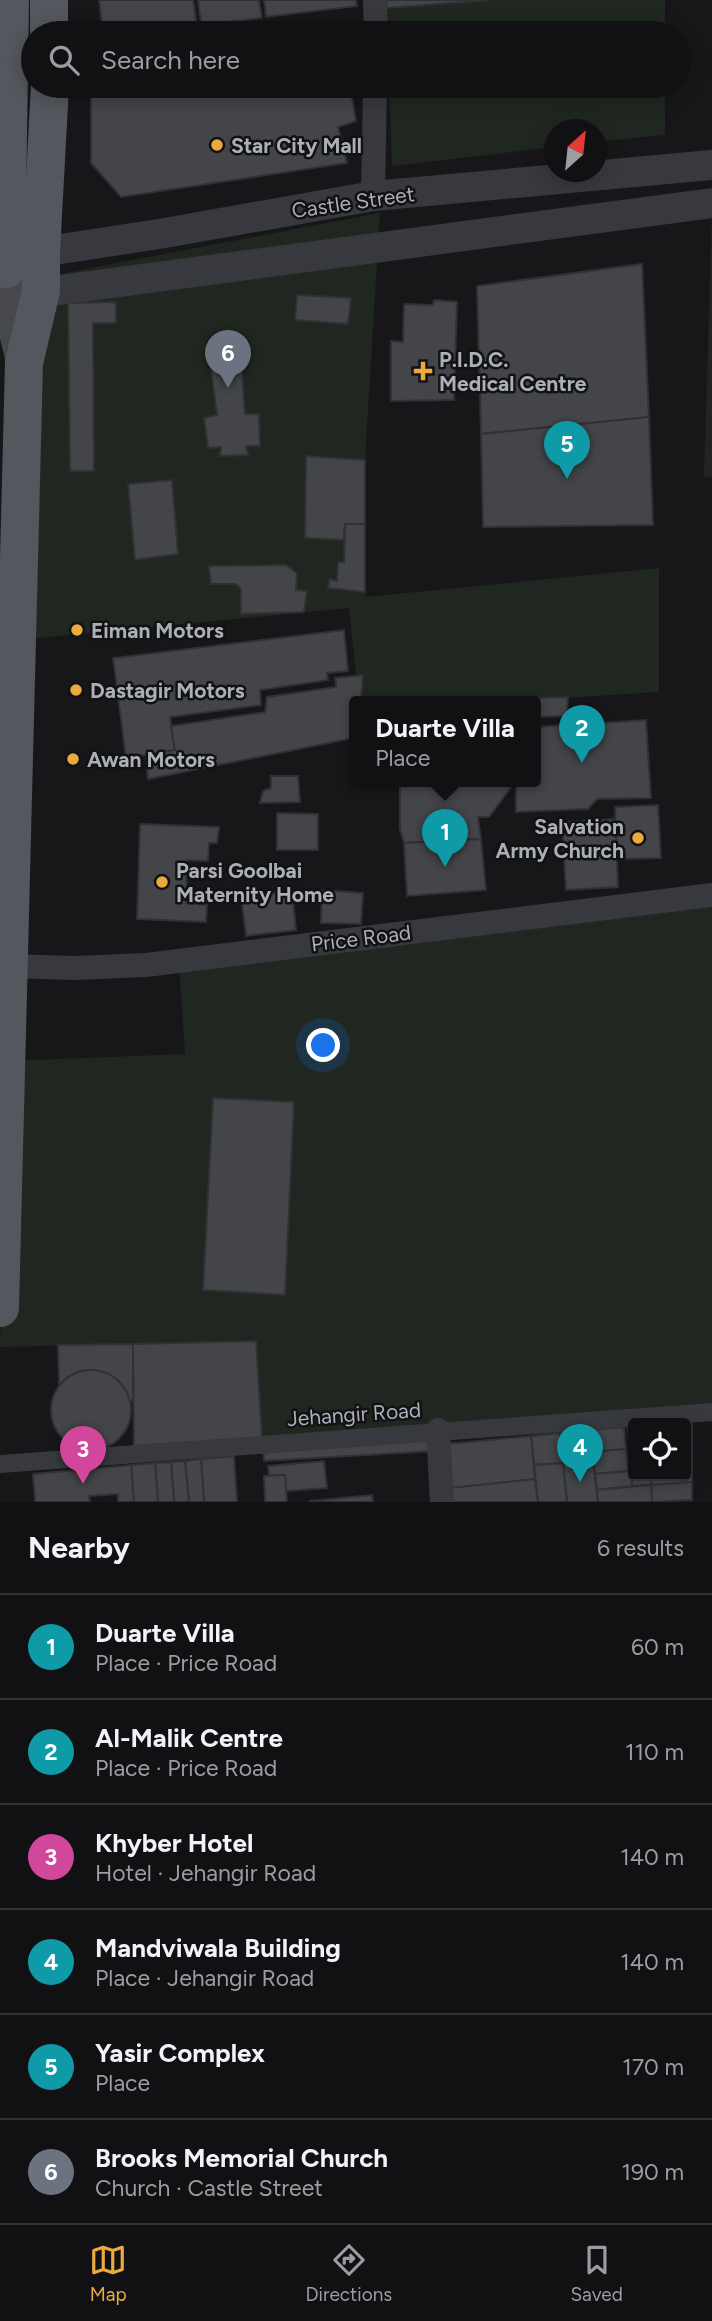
<!DOCTYPE html>
<meta charset="utf-8">
<style>
body{margin:0;font-family:Figtree,sans-serif;background:#1e1f21;color:#f1f3f6}
.controls{position:absolute;right:21px;bottom:21px;display:grid;overflow:hidden;border-radius:7px;box-shadow:0 4px 18px #0003}
.controls button{width:63px;height:63px;display:grid;place-items:center;padding:0;border:0;border-bottom:2px solid #303133;background:#111113;color:#f1f3f6;font:35px sans-serif}
.compass{position:absolute;left:544px;top:119px;width:63px;height:63px;border-radius:50%;background:#111113;box-shadow:0 4px 18px #0003;rotate:27deg}
.you{position:absolute;left:324px;top:1046px;width:24px;height:24px;margin:-18px;border:5px solid #fff;border-radius:50%;background:#1a73e8;box-shadow:0 0 0 10px #1a73e833}
.badge{display:grid;place-items:center;width:46px;height:46px;border-radius:50%;background:#ebaa3d;color:#fff;font-size:23px;font-weight:700}
.pin{position:absolute;translate:-50% -58px;filter:drop-shadow(0 2px 4px #0008)}
.pin::after{content:'';position:absolute;top:37px;width:24px;height:21px;background:inherit;clip-path:polygon(0 0,100% 0,50% 100%)}
.popup{position:absolute;left:349px;top:696px;width:192px;height:91px;box-sizing:border-box;display:grid;place-content:center;border-radius:7px;background:#111113;filter:drop-shadow(0 2px 5px #0005);font-size:23px;white-space:nowrap;color:#9c9da0}
.popup b{font-size:26px;color:#f1f3f6}
.popup::after{content:'';position:absolute;left:50%;top:100%;margin-left:-14px;border:14px solid transparent;border-top-color:#111113}
.list{margin:0;padding:0;list-style:none}
h2{display:flex;justify-content:space-between;align-items:center;height:91px;margin:0;padding:0 28px;font-size:30px}
h2 small{font-size:23px;font-weight:400;color:#9c9da0}
.list li{display:grid;grid-template-columns:46px 1fr auto;gap:21px;align-items:center;box-sizing:border-box;height:105px;padding:0 28px;border-top:2px solid #303133}
.list b{display:block;font-size:26px;white-space:nowrap}
.list p{margin:0;font-size:23px;white-space:nowrap;color:#9c9da0}
.list em{font-size:23px;font-style:normal;color:#9c9da0}
.icon{flex:none;width:38px;height:38px;fill:none;stroke:currentColor;stroke-width:2;stroke-linecap:round;stroke-linejoin:round}
.map{position:relative;flex:none;width:712px;height:1502px;overflow:hidden}
.search{position:absolute;background:#111113;box-shadow:0 4px 18px #0003;left:21px;right:21px;top:21px;height:77px;display:flex;align-items:center;gap:18px;box-sizing:border-box;padding:0 24px;border-radius:38px;color:#9c9da0;font-size:26px}
.sheet{height:721px;background:#111113}
nav{display:flex;justify-content:space-around;align-items:center;box-sizing:border-box;height:98px;border-top:2px solid #303133;background:#111113;font-size:19px;color:#9c9da0}
nav a{display:grid;justify-items:center;gap:4px}
nav .on{color:#ebaa3d}
.map>svg:first-child{display:block}
</style>
<div class="map">
<svg width="712" height="1502" viewBox="0 0 712 1502">
<rect width="100%" height="100%" fill="#171719"/>
<path fill="#232326" d="M712 209V477L704 478Z"/>
<g fill="#1f2720">
<path d="M489 0H665V33H388L387 8Z"/>
<path d="M389 86H665V135L597 142 596 130H554V147L392 166Z"/>
<path d="M380 213 365 460V597L659 568V692L514 701H359L349 608 17 640 23 281Z"/>
<path d="M712 895V1412L263 1443 256 1341 0 1347 7 1061 185 1054 179 962Z"/>
</g>
<g fill="#444549" stroke="#313135" stroke-width="2">
<path d="M99 0H193L197 25 131 33H103Z"/>
<path d="M198 0H259L262 18 201 25Z"/>
<path d="M264 0H356L357 6 266 17Z"/>
<path d="M386 0H490L387 8Z"/>
<path d="M91 86H350L356 121 338 127 347 163 121 197 91 163Z"/>
<path d="M642 264 649 417 481 434 477 286Z"/>
<path d="M297 295 351 298 348 324 295 320Z"/>
<path d="M434 300 457 302 454 400 391 401V341L403 342 404 304 433 305Z"/>
<path d="M116 302V323H93L94 471H70L68 303Z"/>
<path d="M241 359 245 414H259L260 446H246L248 455 220 456 221 447 208 448 204 418 217 415 210 362Z"/>
<path d="M649 417 653 525 483 527 481 434Z"/>
<path d="M306 456 365 460V524H345L344 540 305 538Z"/>
<path d="M172 480 178 554 135 560 128 484Z"/>
<path d="M345 524H365V592L328 588 330 579 337 581 338 562H344Z"/>
<path d="M286 565 297 573 296 590 307 591 304 612 241 614V589L236 584H211L209 566Z"/>
<path d="M344 630 348 671 327 673 328 680 260 690 261 705 170 717 175 750 126 758 113 658Z"/>
<path d="M363 675 361 701H354V738L148 779 146 755 175 750 171 726 265 712 267 697 336 687 335 678Z"/>
<path d="M568 697 567 716 536 717V701H429Z"/>
<path d="M646 720 651 798 597 799 588 809 516 812V781H536V727Z"/>
<path d="M271 776H298L300 802 260 803 263 791 271 788Z"/>
<path d="M400 781H515V782L489 817H478L481 839 404 843 400 829Z"/>
<path d="M658 805 661 858 617 859 615 807Z"/>
<path d="M277 813 318 814V850H277Z"/>
<path d="M615 819 618 887 566 890 562 822Z"/>
<path d="M140 824 219 827 217 843H209L208 861 187 860 186 903 207 905 206 922 137 919Z"/>
<path d="M481 839 486 890 407 896 404 843Z"/>
<path d="M322 890 363 893 361 924 321 923Z"/>
<path d="M292 891 296 930 246 936 241 896Z"/>
<path d="M213 1098 294 1102 285 1295 203 1290Z"/>
<path d="M256 1341 262 1438 134 1446 133 1344Z"/>
<path d="M133 1344V1399L130 1403 125 1390 116 1380 105 1373 93 1370 80 1371 68 1377 59 1385 58 1345Z"/>
<circle cx="91" cy="1410" r="40"/>
<path d="M692 1420V1466L686 1467V1423H660Z"/>
<path d="M628 1426H633V1460H630Z"/>
<path d="M624 1427 626 1449 592 1452 590 1430Z"/>
<path d="M590 1430 593 1460 563 1463 560 1433Z"/>
<path d="M434 1432 435 1451 264 1461 263 1444Z"/>
<path d="M560 1433 563 1463 534 1465 531 1436Z"/>
<path d="M531 1436 535 1479 451 1488 446 1444Z"/>
<path d="M626 1449 628 1471 595 1474 592 1452Z"/>
<path d="M234 1456 237 1502H204L201 1459Z"/>
<path d="M201 1459 204 1502H189L185 1461Z"/>
<path d="M593 1460 598 1502H567L563 1463Z"/>
<path d="M630 1460H633V1476H651V1485L632 1486Z"/>
<path d="M185 1461 189 1502H174L171 1462Z"/>
<path d="M324 1461 327 1488 286 1491 285 1475H269L268 1466Z"/>
<path d="M171 1462 174 1502H158L155 1463Z"/>
<path d="M155 1463 158 1502H134L131 1465Z"/>
<path d="M563 1463 567 1502H538L534 1465Z"/>
<path d="M131 1465 134 1502H118V1494L89 1496 90 1502H35L33 1474Z"/>
<path d="M692 1466V1482L651 1485V1476H686V1467Z"/>
<path d="M631 1471 632 1486 597 1490 595 1474Z"/>
<path d="M285 1475 287 1502H265L264 1476Z"/>
<path d="M535 1479 538 1502H453L451 1488Z"/>
<path d="M692 1482V1500L652 1502 651 1485Z"/>
<path d="M651 1485 652 1502H598L597 1490Z"/>
<path d="M372 1495 373 1502H310V1501Z"/>
</g>
<g fill="none" stroke-linecap="round" stroke-linejoin="round">
<path stroke="#38393e" stroke-width="18" d="M0 1464 712 1412"/>
<g stroke="#38393e" stroke-width="24">
<path d="M375 0 376 33"/>
<path d="M373 196 375 86"/>
<path d="M9 966 74 968 146 965 712 895"/>
<path d="M438 1430 442 1502"/>
</g>
<g stroke="#38393e" stroke-width="30">
<path d="M24 260 41 252 165 233 373 196 712 165"/>
<path d="M22 295 712 203"/>
</g>
<path stroke="#46484e" stroke-width="35" d="M6 269 8 298 24 363"/>
<g stroke="#54575d" stroke-width="38">
<path d="M49 0V33"/>
<path d="M6 269 10 0"/>
<path d="M0 1308 24 363 41 291V252L50 86"/>
</g>
</g>
<g fill="#ebaa3d" stroke="#121214" stroke-width="2.5">
<circle cx="217" cy="145" r="7"/>
<path d="M419.5 360.5h7v7h7v7h-7v7h-7v-7h-7v-7h7z"/>
<circle cx="77" cy="630" r="7"/>
<circle cx="76" cy="690" r="7"/>
<circle cx="73" cy="759" r="7"/>
<circle cx="638" cy="838" r="7"/>
<circle cx="162" cy="882" r="7"/>
</g>
<g text-anchor="middle" dominant-baseline="central" stroke-width="5" stroke-linejoin="round" paint-order="stroke">
<g font-size="21" font-weight="bold" fill="#aaafb8" stroke="#121214" text-anchor="start">
<text x="231" y="145">Star City Mall</text>
<text x="439" y="359">P.I.D.C.<tspan x="439" dy="24">Medical Centre</tspan></text>
<text x="91" y="630">Eiman Motors</text>
<text x="90" y="690">Dastagir Motors</text>
<text x="87" y="759">Awan Motors</text>
<text x="624" y="826" text-anchor="end">Salvation<tspan x="624" dy="24">Army Church</tspan></text>
<text x="176" y="870">Parsi Goolbai<tspan x="176" dy="24">Maternity Home</tspan></text>
</g>
<g font-size="21" fill="#aaafb8" stroke="#121214">
<text transform="translate(353 202) rotate(-8)">Castle Street</text>
<text transform="translate(361 938) rotate(-7)">Price Road</text>
<text transform="translate(354 1414) rotate(-4)">Jehangir Road</text>
</g>
</g>
</svg>
<div class="controls">
<button><svg class="icon" aria-label="locate" viewBox="0 0 24 24"><circle cx="12" cy="12" r="6"/><path d="M12 2v4M12 18v4M2 12h4M18 12h4"/></svg></button>
</div>
<svg class="compass" viewBox="-18 -18 36 36"><path d="M0-13l5 13h-10z" fill="#e53935"/><path d="M0 13l5-13h-10z" fill="#9c9da0"/></svg>
<div class="you"></div>
<div class="pin badge" style="left:445px;top:867px;background:#0f9aa8">1</div>
<div class="popup"><b>Duarte Villa</b>Place</div>
<div class="pin badge" style="left:582px;top:763px;background:#0f9aa8">2</div>
<div class="pin badge" style="left:83px;top:1484px;background:#d1479c">3</div>
<div class="pin badge" style="left:580px;top:1482px;background:#0f9aa8">4</div>
<div class="pin badge" style="left:567px;top:479px;background:#0f9aa8">5</div>
<div class="pin badge" style="left:228px;top:388px;background:#6b7280">6</div>
<div class="search"><svg class="icon" aria-label="search" viewBox="0 0 24 24"><circle cx="10" cy="10" r="6"/><path d="M15 15l6 6"/></svg>Search here</div>
</div>
<section class="sheet">
<h2>Nearby<small>6 results</small></h2>
<ul class="list">
<li><span class="badge" style="background:#0f9aa8">1</span><div><b>Duarte Villa</b><p>Place · Price Road</p></div><em>60 m</em></li>
<li><span class="badge" style="background:#0f9aa8">2</span><div><b>Al-Malik Centre</b><p>Place · Price Road</p></div><em>110 m</em></li>
<li><span class="badge" style="background:#d1479c">3</span><div><b>Khyber Hotel</b><p>Hotel · Jehangir Road</p></div><em>140 m</em></li>
<li><span class="badge" style="background:#0f9aa8">4</span><div><b>Mandviwala Building</b><p>Place · Jehangir Road</p></div><em>140 m</em></li>
<li><span class="badge" style="background:#0f9aa8">5</span><div><b>Yasir Complex</b><p>Place</p></div><em>170 m</em></li>
<li><span class="badge" style="background:#6b7280">6</span><div><b>Brooks Memorial Church</b><p>Church · Castle Street</p></div><em>190 m</em></li>
</ul>
</section>
<nav>
<a class="on"><svg class="icon" aria-label="map" viewBox="0 0 24 24"><path d="M3 6l6-2 6 2 6-2v14l-6 2-6-2-6 2zM9 4v14M15 6v14"/></svg>Map</a>
<a><svg class="icon" aria-label="directions" viewBox="0 0 24 24"><path d="M12 3l9 9-9 9-9-9zM9 14v-3h6M13 9l2 2-2 2"/></svg>Directions</a>
<a><svg class="icon" aria-label="saved" viewBox="0 0 24 24"><path d="M7 4h10v16l-5-4-5 4z"/></svg>Saved</a>
</nav>
